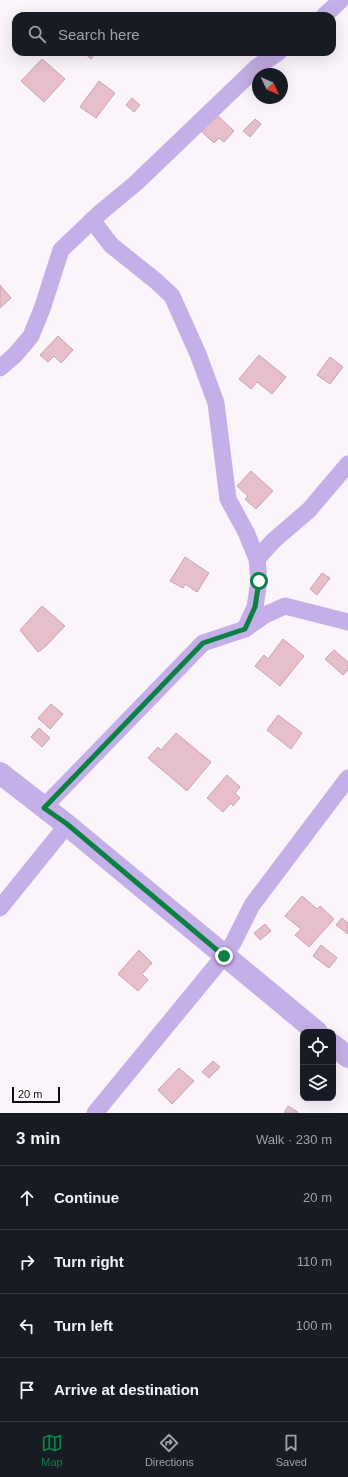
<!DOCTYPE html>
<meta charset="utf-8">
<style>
body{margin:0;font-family:Helvetica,sans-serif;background:#242831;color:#f1f3f6}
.controls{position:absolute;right:12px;bottom:12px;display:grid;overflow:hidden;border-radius:8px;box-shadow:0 4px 16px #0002}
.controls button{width:36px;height:36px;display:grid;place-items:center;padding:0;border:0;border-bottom:1px solid #363941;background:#171b24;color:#f1f3f6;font:20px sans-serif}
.compass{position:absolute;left:252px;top:68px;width:36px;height:36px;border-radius:50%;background:#171b24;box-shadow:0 4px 16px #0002;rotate:134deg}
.scale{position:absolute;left:12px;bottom:10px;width:48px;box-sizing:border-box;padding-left:4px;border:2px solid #120811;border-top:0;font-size:11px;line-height:14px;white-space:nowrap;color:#120811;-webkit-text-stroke:3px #fff;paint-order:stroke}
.stop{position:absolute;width:12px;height:12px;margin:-9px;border:3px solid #0b8043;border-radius:50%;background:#fff}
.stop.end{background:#0b8043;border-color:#fff;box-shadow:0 1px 4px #0008}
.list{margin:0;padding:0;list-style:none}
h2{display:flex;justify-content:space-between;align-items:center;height:52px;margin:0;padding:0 16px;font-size:17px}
h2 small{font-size:13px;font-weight:400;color:#9ea1a6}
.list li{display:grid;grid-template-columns:26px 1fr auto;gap:12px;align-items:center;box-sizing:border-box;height:64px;padding:0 16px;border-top:1px solid #363941}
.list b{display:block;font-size:15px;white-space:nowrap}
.list em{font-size:13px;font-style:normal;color:#9ea1a6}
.icon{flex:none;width:22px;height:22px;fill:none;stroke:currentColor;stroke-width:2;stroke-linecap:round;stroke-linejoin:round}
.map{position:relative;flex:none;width:348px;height:1113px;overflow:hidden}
.search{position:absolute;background:#171b24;box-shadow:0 4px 16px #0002;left:12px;right:12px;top:12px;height:44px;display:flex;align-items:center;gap:10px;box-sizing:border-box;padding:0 14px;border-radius:12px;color:#9ea1a6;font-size:15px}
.sheet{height:308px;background:#171b24}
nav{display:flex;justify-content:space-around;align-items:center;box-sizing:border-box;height:56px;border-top:1px solid #363941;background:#171b24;font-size:11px;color:#9ea1a6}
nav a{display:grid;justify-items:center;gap:2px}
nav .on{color:#0b8043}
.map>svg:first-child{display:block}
</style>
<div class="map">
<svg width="348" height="1113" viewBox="0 0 348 1113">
<rect width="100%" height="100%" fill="#fbf5fb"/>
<g fill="#e6bfcb" stroke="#caa3b0">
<path d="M83 52H96L91 59Z"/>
<path d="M42 59 65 79 44 102 21 81Z"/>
<path d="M99 81 115 93 96 118 80 107Z"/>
<path d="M132 98 140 105 134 112 126 105Z"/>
<path d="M217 115 234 131 224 142 219 138 214 143 201 131Z"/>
<path d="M255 119 261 124 250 137 243 131Z"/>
<path d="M0 285 11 298 0 308Z"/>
<path d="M58 336 73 350 61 363 54 356 48 362 40 355Z"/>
<path d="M259 355 286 377 272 394 257 382 251 389 239 379Z"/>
<path d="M330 357 343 367 330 384 317 375Z"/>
<path d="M251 471 273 491 256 509 245 499 248 496 237 486Z"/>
<path d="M185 557 209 573 197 592 185 584 183 588 170 581Z"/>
<path d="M322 573 330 578 317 595 310 589Z"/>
<path d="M42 606 65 626 46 646 38 652 20 630Z"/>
<path d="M283 639 304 656 280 686 255 666 264 655 268 659Z"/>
<path d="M334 650 348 662V670L343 675 325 659Z"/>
<path d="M51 704 63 714 50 729 38 718Z"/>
<path d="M278 715 302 733 291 749 267 730Z"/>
<path d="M39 728 50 738 42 747 31 737Z"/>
<path d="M176 733 211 762 187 791 148 758 158 747 161 750Z"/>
<path d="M227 775 240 787 235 793 240 798 233 806 231 803 223 812 207 798Z"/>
<path d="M302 896 317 909 320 906 334 919 309 947 295 935 301 929 285 916Z"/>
<path d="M342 918 348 923V934L336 925Z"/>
<path d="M265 924 271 931 260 940 254 933Z"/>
<path d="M321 945 337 958 329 968 313 956Z"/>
<path d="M139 950 152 963 142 974 148 980 138 991 118 974Z"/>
<path d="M213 1061 220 1067 209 1078 202 1072Z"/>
<path d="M179 1068 194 1081 172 1104 158 1090Z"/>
<path d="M288 1106 298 1112 297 1113H284Z"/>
</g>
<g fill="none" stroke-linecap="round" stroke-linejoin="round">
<g stroke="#c5afe8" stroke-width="17">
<path d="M324 16 341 0"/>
<path d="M92 220 111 245 156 281 172 296 198 354 216 403 228 499 246 532 257 559 259 581 255 607 245 629"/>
<path d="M0 368 15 355 31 336 42 309 61 250 101 212 136 183 257 67 279 52"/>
<path d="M257 559 273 541 309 510 348 464"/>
<path d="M44 807 203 643 245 629 265 615 285 606 348 622"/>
<path d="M0 908 67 825"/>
<path d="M95 1113 224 956 233 943 252 905 348 778"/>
</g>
<g stroke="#c5afe8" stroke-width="22">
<path d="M0 773 67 825 317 1032"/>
<path d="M333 1045 348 1057"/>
</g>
</g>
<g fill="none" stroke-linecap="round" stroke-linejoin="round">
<path stroke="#0b8043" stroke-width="5" d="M224 956 67 824 44 808 203 643 245 629 255 607 259 581"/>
</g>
</svg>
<div class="controls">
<button><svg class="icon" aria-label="locate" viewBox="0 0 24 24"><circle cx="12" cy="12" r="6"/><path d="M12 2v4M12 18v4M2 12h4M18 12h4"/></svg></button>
<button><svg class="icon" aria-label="layers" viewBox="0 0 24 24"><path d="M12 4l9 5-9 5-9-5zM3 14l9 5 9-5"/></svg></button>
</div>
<svg class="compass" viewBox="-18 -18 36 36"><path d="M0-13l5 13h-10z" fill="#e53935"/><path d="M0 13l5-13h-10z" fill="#9ea1a6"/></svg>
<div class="scale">20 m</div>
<div class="stop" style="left:259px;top:581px"></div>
<div class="stop end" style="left:224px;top:956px"></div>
<div class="search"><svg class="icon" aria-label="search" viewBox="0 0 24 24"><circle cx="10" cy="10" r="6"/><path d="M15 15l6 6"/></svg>Search here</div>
</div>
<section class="sheet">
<h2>3 min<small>Walk · 230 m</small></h2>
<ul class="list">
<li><svg class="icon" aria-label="ahead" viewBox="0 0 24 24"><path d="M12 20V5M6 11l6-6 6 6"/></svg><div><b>Continue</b></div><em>20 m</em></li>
<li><svg class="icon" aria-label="right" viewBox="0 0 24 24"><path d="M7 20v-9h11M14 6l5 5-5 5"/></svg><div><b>Turn right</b></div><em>110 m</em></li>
<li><svg class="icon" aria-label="left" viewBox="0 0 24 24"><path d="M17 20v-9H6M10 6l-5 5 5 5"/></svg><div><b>Turn left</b></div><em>100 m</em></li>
<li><svg class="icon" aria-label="arrive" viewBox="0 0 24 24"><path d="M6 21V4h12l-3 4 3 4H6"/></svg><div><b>Arrive at destination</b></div></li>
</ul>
</section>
<nav>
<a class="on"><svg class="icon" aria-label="map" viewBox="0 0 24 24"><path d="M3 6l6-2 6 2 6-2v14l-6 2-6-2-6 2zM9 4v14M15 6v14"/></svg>Map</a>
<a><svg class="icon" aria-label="directions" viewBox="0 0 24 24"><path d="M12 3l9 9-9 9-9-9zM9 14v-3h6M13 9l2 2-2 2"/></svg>Directions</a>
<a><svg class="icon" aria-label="saved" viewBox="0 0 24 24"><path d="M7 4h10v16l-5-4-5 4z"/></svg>Saved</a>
</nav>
